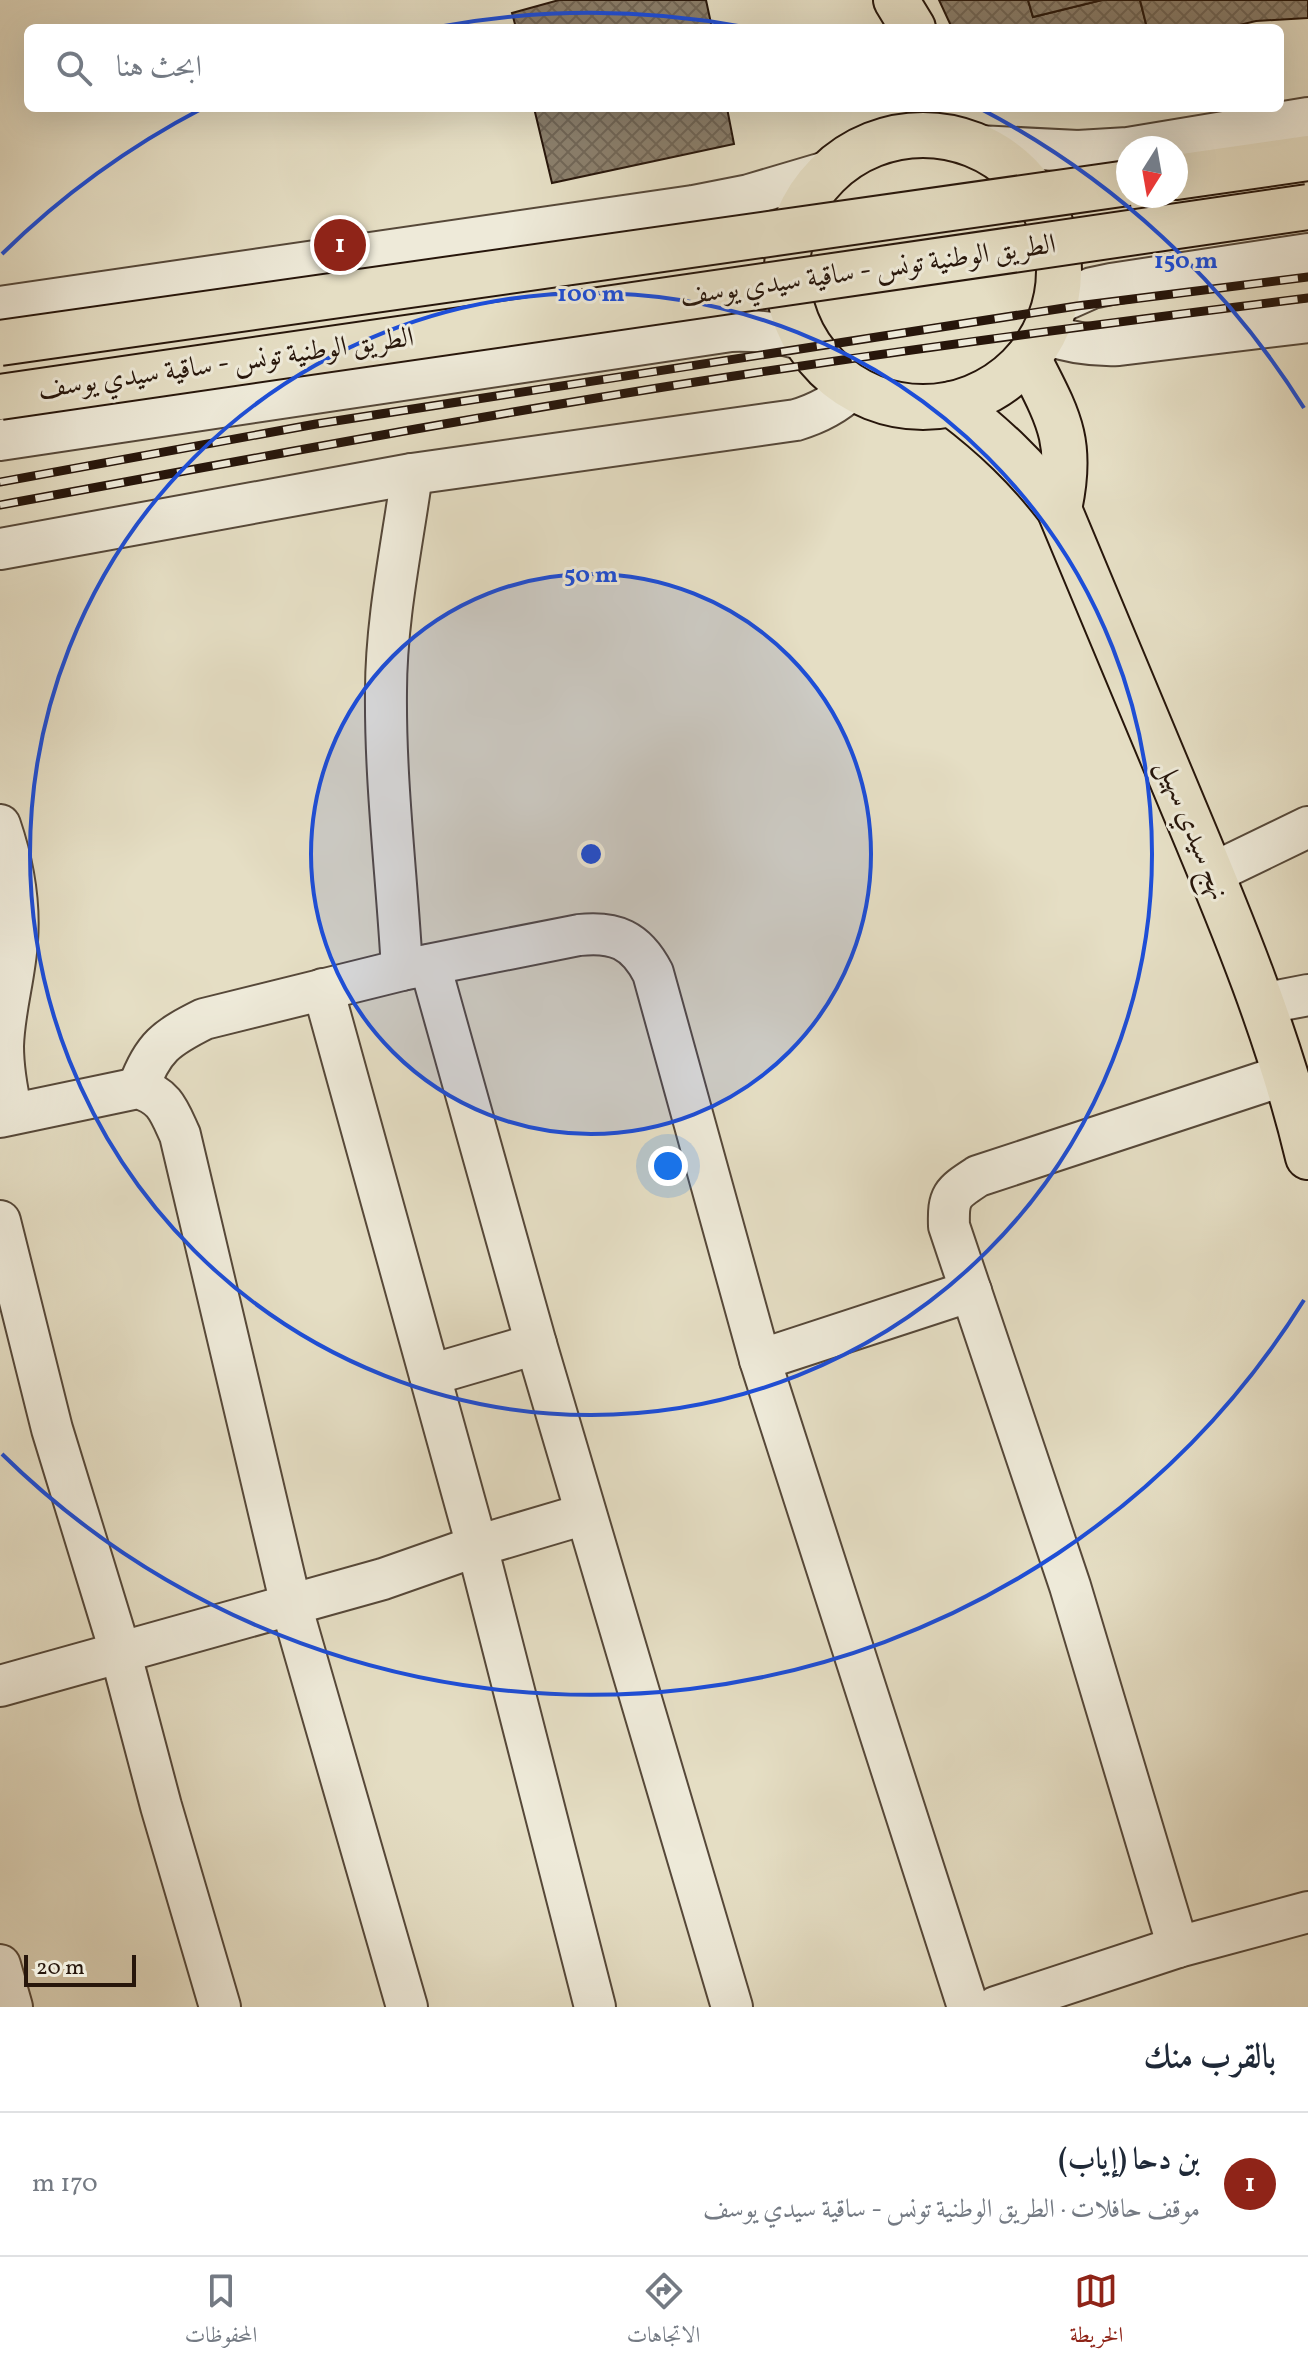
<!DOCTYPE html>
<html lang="ar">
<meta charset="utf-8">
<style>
body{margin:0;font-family:Vollkorn,Amiri,serif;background:#f2f2f3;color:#1f2937;direction:rtl}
.compass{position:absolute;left:1116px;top:136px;width:72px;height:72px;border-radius:50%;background:#fff;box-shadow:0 8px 32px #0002;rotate:191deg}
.scale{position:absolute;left:24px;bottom:20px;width:112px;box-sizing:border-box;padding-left:8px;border:4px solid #27160b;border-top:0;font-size:22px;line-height:28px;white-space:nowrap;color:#27160b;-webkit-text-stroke:6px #eeead9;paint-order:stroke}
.you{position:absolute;left:668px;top:1166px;width:28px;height:28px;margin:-20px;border:6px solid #fff;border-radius:50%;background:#1a73e8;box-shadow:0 0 0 12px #1a73e833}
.badge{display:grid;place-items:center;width:52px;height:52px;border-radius:50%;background:#8f2418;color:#fff;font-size:26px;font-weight:700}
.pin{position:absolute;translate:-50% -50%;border:4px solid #fff;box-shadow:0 2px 8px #0006}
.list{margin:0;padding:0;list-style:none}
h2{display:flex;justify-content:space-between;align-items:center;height:104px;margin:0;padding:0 32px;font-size:34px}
h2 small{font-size:26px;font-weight:400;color:#747a83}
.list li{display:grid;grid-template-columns:52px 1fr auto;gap:24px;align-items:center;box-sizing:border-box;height:144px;padding:0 32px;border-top:2px solid #e0e1e3}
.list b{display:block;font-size:30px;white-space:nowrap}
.list p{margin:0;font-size:26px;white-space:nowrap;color:#747a83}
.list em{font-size:26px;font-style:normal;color:#747a83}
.icon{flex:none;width:44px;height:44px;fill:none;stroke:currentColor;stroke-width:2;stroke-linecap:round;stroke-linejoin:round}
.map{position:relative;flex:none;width:1308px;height:2007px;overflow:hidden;direction:ltr}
.search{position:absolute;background:#fff;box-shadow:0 8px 32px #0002;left:24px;right:24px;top:24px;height:88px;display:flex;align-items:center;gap:20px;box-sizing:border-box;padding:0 28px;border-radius:12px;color:#747a83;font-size:30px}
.sheet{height:248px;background:#fff}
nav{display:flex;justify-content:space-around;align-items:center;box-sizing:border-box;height:112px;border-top:2px solid #e0e1e3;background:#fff;font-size:22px;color:#747a83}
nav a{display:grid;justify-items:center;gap:4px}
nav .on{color:#8f2418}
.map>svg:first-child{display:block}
</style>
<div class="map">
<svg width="1308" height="2007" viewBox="0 0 1308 2007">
<defs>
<pattern id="building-cross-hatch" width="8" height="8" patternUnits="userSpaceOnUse" patternTransform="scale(2)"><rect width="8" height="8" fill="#8a7e6b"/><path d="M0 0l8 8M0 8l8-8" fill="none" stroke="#716656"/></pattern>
</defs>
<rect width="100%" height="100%" fill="#e5dec4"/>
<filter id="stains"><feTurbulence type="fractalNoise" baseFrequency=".0025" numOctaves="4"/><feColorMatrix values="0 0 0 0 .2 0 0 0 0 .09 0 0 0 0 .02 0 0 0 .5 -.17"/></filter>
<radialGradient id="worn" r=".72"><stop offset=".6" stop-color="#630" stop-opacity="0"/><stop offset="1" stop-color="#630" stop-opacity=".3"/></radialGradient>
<g fill="url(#building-cross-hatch)" stroke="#27160b" stroke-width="2">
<path d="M559 0H706L712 28H516L512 13Z"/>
<path d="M939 0H1028L1033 17 1102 0H1140L1147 28H952Z"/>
<path d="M1028 0H1102L1033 17Z"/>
<path d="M1140 0H1308V18L1256 21 1227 28H1147Z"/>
<path d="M534 108H727L734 144 552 183Z"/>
</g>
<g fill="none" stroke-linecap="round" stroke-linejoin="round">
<defs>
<g id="minor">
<path d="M978 146 1078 151 1128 148 1308 118"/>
<path d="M1056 304 1092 288 1111 284 1308 254"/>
<path d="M0 307 693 206 749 195 830 171"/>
<path d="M1045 334C1070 343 1092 346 1119 345L1308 322"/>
<path d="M0 440 731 331C758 330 780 333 805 340"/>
<path d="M0 549 412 474 796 420C819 413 835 404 853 388"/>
<path d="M0 825C13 863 20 901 17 941 15 976 4 1010 3 1046 3 1068 7 1091 12 1113"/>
<path d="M1211 874 1308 827"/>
<path d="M430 965 536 1344 732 2007"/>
<path d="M402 970C397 877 385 784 386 691 386 619 402 546 412 474"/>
<path d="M323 989 477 1546 595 2007"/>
<path d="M1262 1004 1308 995"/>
<path d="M138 1088C153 1047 166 1038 204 1019L402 970 579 935C615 931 636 940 653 973L760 1360 968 2007"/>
<path d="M0 1117 138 1088C165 1096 169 1111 180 1135L291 1605 407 2007"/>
<path d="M0 1221 52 1429 120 1651 161 1806 220 2007"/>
<path d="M760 1360 971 1291"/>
<path d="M430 1375 536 1344"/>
<path d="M0 1686 383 1579 477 1546 585 1514"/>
<path d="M1178 1947 1070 1586 949 1226C948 1195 952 1193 978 1176L1285 1075"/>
<path d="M0 1965 12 2007"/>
<path d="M996 2007 1178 1947 1308 1912"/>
</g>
<g id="major">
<path d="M896 0 913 28"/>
<circle cx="923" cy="271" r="136"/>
<path d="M1028 358C1058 417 1074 441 1059 509"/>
<path d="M952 404C994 436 1027 467 1059 509 1101 611 1144 712 1186 813 1233 925 1280 1039 1308 1157"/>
</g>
<path id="highway" d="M1176 177 1308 158"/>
</defs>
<use href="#minor" stroke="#564839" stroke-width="44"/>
<use href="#major" stroke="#27160b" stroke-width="48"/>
<use href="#highway" stroke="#27160b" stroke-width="48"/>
<use href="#minor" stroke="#eeead9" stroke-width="40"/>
<use href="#major" stroke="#e5dec4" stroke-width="44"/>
<use href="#highway" stroke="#e5dec4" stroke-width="44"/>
<defs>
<g id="rail">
<path d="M0 482 316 424 1077 306 1308 277"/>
<path d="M0 505C251 459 502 411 754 373 938 345 1123 321 1308 298"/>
</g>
</defs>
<use href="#rail" stroke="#27160b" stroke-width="9"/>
<use href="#rail" stroke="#eeead9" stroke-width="6" stroke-dasharray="18" stroke-linecap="butt"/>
<defs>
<g id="highway-bridge">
<path d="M0 343 1128 183"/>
<path d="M0 397 1308 207"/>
</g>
</defs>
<use href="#highway-bridge" stroke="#27160b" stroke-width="48" stroke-linecap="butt"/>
<use href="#highway-bridge" stroke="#e5dec4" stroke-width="44"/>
</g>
<circle cx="591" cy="854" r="280" fill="#1d4ed8" fill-opacity=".12"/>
<g fill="none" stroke="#1d4ed8" stroke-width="4">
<circle cx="591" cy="854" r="280"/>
<circle cx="591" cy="854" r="561"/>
<path d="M1304 1300A841 841 0 0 1 2 1454M2 254A841 841 0 0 1 203 108M438 27A841 841 0 0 1 744 27M979 108A841 841 0 0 1 1304 408"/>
</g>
<g text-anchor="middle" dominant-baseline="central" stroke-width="6" stroke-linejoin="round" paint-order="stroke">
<g font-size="28" fill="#27160b" stroke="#eeead9">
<text transform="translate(868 271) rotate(-8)">الطريق الوطنية تونس - ساقية سيدي يوسف</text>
<text transform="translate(226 364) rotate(-8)">الطريق الوطنية تونس - ساقية سيدي يوسف</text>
<text transform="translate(1192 830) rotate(68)">نهج سيدي سهيل</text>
</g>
</g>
<circle cx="591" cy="854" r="12" fill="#1d4ed8" stroke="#eeead9" stroke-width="4"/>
<g font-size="24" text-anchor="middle" font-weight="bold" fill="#1d4ed8" stroke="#eeead9" stroke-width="6" stroke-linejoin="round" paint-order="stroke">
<text x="1186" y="268">150 m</text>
<text x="591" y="301">100 m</text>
<text x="591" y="582">50 m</text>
</g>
<rect width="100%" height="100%" filter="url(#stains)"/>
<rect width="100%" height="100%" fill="url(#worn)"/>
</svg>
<svg class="compass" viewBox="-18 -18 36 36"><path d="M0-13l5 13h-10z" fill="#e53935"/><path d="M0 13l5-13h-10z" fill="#747a83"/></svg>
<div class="scale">20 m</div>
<div class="you"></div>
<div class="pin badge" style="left:340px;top:245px">1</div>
<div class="search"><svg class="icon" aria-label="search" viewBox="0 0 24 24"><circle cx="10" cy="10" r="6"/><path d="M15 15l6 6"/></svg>ابحث هنا</div>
</div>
<section class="sheet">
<h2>بالقرب منك<small></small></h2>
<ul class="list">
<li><span class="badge">1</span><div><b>بن دحا (إياب)</b><p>موقف حافلات · الطريق الوطنية تونس - ساقية سيدي يوسف</p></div><em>170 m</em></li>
</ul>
</section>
<nav>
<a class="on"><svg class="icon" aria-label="map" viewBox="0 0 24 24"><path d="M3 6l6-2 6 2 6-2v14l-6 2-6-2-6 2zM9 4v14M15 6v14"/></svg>الخريطة</a>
<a><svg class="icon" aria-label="directions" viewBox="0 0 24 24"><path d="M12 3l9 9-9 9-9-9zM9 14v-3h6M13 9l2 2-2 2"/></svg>الاتجاهات</a>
<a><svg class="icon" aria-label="saved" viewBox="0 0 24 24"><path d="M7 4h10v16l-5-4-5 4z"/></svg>المحفوظات</a>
</nav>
